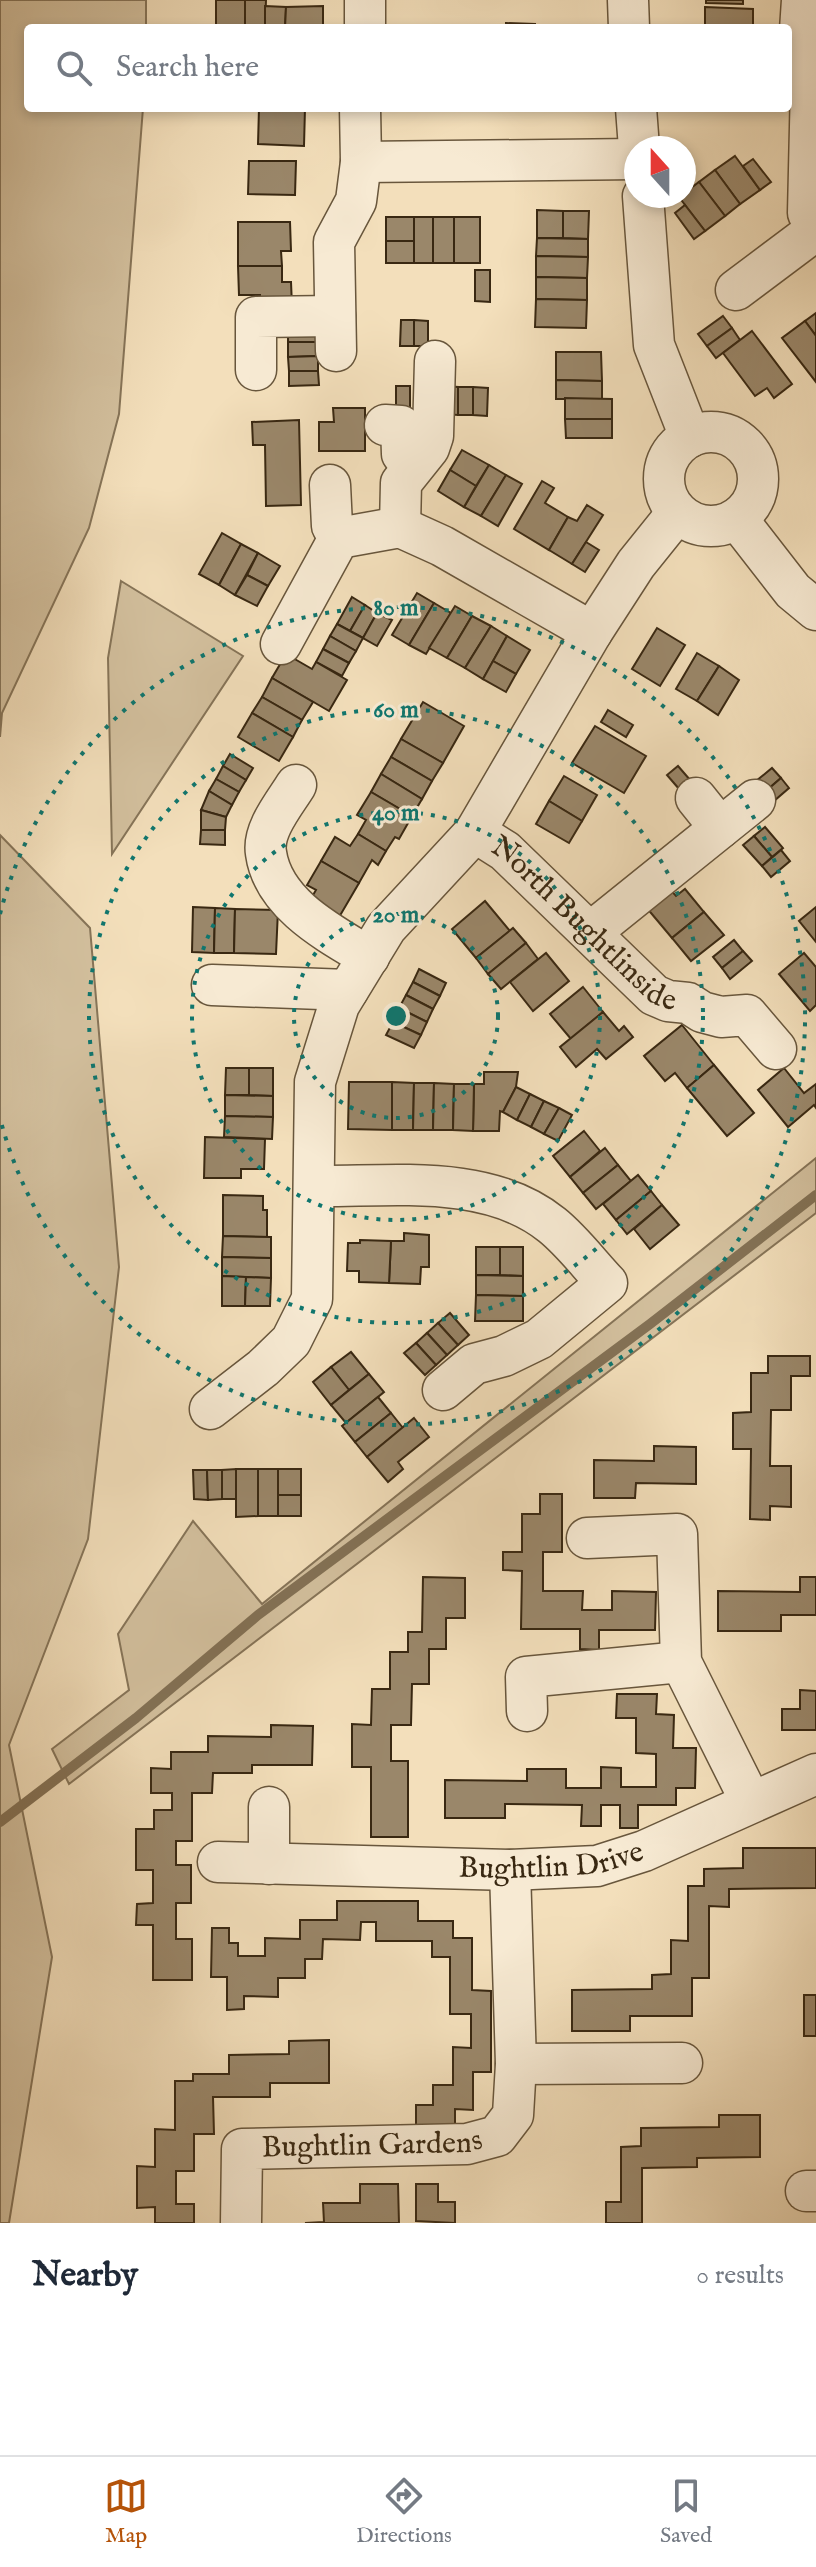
<!DOCTYPE html>
<style>
body{margin:0;font-family:"IM FELL English",serif;background:#f6f6f7;color:#1f2937}
.compass{position:absolute;left:624px;top:136px;width:72px;height:72px;border-radius:50%;background:#fff;box-shadow:0 4px 12px #0003;rotate:339deg}
.list{margin:0;padding:0;list-style:none}
h2{display:flex;justify-content:space-between;align-items:center;height:104px;margin:0;padding:0 32px;font-size:34px}
h2 small{font-size:26px;font-weight:400;color:#747a83}
.icon{flex:none;width:44px;height:44px;fill:none;stroke:currentColor;stroke-width:2;stroke-linecap:round;stroke-linejoin:round}
.map{position:relative;flex:none;width:816px;height:2223px;overflow:hidden}
.search{position:absolute;background:#fff;box-shadow:0 4px 12px #0003;left:24px;right:24px;top:24px;height:88px;display:flex;align-items:center;gap:20px;box-sizing:border-box;padding:0 28px;border-radius:8px;color:#747a83;font-size:30px}
.sheet{height:232px;background:#fff}
nav{display:flex;justify-content:space-around;align-items:center;box-sizing:border-box;height:112px;border-top:2px solid #e0e1e3;background:#fff;font-size:22px;color:#747a83}
nav a{display:grid;justify-items:center;gap:4px}
nav .on{color:#b45309}
.map>svg:first-child{display:block}
</style>
<div class="map">
<svg width="816" height="2223" viewBox="0 0 816 2223">
<rect width="100%" height="100%" fill="#f3dfbb"/>
<filter id="stains"><feTurbulence type="fractalNoise" baseFrequency=".0025" numOctaves="4"/><feColorMatrix values="0 0 0 0 .2 0 0 0 0 .09 0 0 0 0 .02 0 0 0 .5 -.17"/></filter>
<radialGradient id="worn" r=".72"><stop offset=".6" stop-color="#630" stop-opacity="0"/><stop offset="1" stop-color="#630" stop-opacity=".3"/></radialGradient>
<g fill="#d3c09e" stroke="#867458" stroke-width="2">
<path d="M0 0H146V28H28V108H143L119 414 89 528 2 713 0 737Z"/>
<path d="M121 581 243 656 112 854 108 658Z"/>
<path d="M0 835 90 928 119 1267 88 1539 9 1745 52 1957 9 2223H0Z"/>
<path d="M816 1158V1213L69 1784 52 1749 129 1690 118 1634 193 1521 262 1604Z"/>
</g>
<g fill="none" stroke-linecap="round" stroke-linejoin="round">
<path stroke="#837155" stroke-width="10" d="M0 1822 136 1718 258 1615 650 1324 816 1195"/>
</g>
<g fill="#9a876a" stroke="#392812" stroke-width="2">
<rect x="216" y="0" width="29" height="28"/>
<path d="M245 0H266L265 28H245Z"/>
<path d="M706 0H743V4L706 3Z"/>
<path d="M265 6 286 7 285 28H265Z"/>
<path d="M323 6V28H285L286 7Z"/>
<path d="M705 7 753 9V28H705Z"/>
<path d="M506 23 535 24V28H506Z"/>
<path d="M259 108H305L304 146 258 144Z"/>
<path d="M714 108H761V111L714 110Z"/>
<path d="M735 156 760 190 740 204 715 170Z"/>
<path d="M753 159 771 182 760 190 743 166Z"/>
<path d="M249 161H296L295 195 248 194Z"/>
<path d="M715 170 740 204 725 216 699 182Z"/>
<path d="M699 182 725 216 705 231 679 197Z"/>
<path d="M685 205 705 231 694 239 675 213Z"/>
<path d="M537 210 563 211V238H537Z"/>
<path d="M563 211H589L588 239 563 238Z"/>
<rect x="386" y="217" width="28" height="24"/>
<rect x="414" y="217" width="19" height="46"/>
<rect x="433" y="217" width="21" height="46"/>
<rect x="454" y="217" width="26" height="46"/>
<path d="M238 222H290L291 251H281L282 266H238Z"/>
<path d="M537 238 588 239V257L536 256Z"/>
<rect x="386" y="241" width="28" height="22"/>
<path d="M536 256 588 257 587 278 536 277Z"/>
<path d="M238 266H282V282H291L292 306 260 307V295H239Z"/>
<path d="M475 270H490V302L475 301Z"/>
<path d="M536 277 587 278V300L536 299Z"/>
<path d="M536 299 587 300 586 328 535 327Z"/>
<path d="M816 313V336L805 321Z"/>
<path d="M723 316 732 328 707 346 698 334Z"/>
<path d="M401 320H414V346H400Z"/>
<path d="M414 320 428 321V346H414Z"/>
<path d="M805 321 816 336V382L782 338Z"/>
<path d="M288 327 318 328V342H288Z"/>
<path d="M732 328 740 340 716 358 707 346Z"/>
<path d="M752 331 792 384 774 398 767 388 755 396 723 353Z"/>
<path d="M288 342H318V356L288 357Z"/>
<path d="M556 352H601L602 381 556 380Z"/>
<path d="M318 356V371H289L288 357Z"/>
<path d="M289 371H318L319 385 289 386Z"/>
<path d="M556 380 602 381V399H556Z"/>
<path d="M396 386H410V414L396 413Z"/>
<path d="M444 386 458 387V415L444 414Z"/>
<rect x="458" y="387" width="15" height="28"/>
<path d="M473 387 488 388 487 416 473 415Z"/>
<path d="M565 398 612 399V419H565Z"/>
<path d="M333 408H365V451H319V422H334Z"/>
<path d="M565 419H612V438H566Z"/>
<path d="M299 420 301 505 266 506 265 445H253L252 422Z"/>
<path d="M462 450 489 465 476 486 450 470Z"/>
<path d="M489 465 506 475 481 516 464 507Z"/>
<path d="M450 470 476 486 464 507 438 491Z"/>
<path d="M506 475 522 484 498 526 481 516Z"/>
<path d="M542 481 554 488 545 503 568 517 549 550 514 529Z"/>
<path d="M587 505 603 515 572 564 549 550 568 517 577 521Z"/>
<path d="M222 533 241 544 219 585 199 574Z"/>
<path d="M586 542 599 550 585 572 572 564Z"/>
<path d="M241 544 258 553 235 595 219 585Z"/>
<path d="M258 553 280 566 268 586 247 575Z"/>
<path d="M247 575 268 586 257 606 235 595Z"/>
<path d="M417 593 434 603 409 645 392 635Z"/>
<path d="M352 597 365 605 350 631 337 624Z"/>
<path d="M434 603 451 613 426 654 409 645Z"/>
<path d="M365 605 377 613 363 638 350 631Z"/>
<path d="M455 606 472 616 447 658 429 648Z"/>
<path d="M377 613 392 620 377 646 363 638Z"/>
<path d="M472 616 491 626 465 668 447 658Z"/>
<path d="M337 624 363 638 356 651 330 636Z"/>
<path d="M491 626 507 636 483 679 465 668Z"/>
<path d="M657 628 685 645 660 686 632 669Z"/>
<path d="M330 636 356 651 349 663 323 649Z"/>
<path d="M507 636 530 650 516 674 493 661Z"/>
<path d="M323 649 349 663 342 676 316 662Z"/>
<path d="M697 653 719 666 697 701 676 689Z"/>
<path d="M286 654 312 669 316 662 347 680 329 711 272 678Z"/>
<path d="M493 661 516 674 506 692 483 679Z"/>
<path d="M719 666 739 680 718 715 697 701Z"/>
<path d="M272 678 313 702 302 720 262 697Z"/>
<path d="M262 697 302 720 293 737 252 713Z"/>
<path d="M423 702 464 726 443 763 401 739Z"/>
<path d="M608 710 633 725 626 737 601 722Z"/>
<path d="M252 713 293 737 279 761 238 737Z"/>
<path d="M595 726 646 756 624 793 572 763Z"/>
<path d="M401 739 443 763 432 781 391 757Z"/>
<path d="M230 754 253 768 246 780 223 766Z"/>
<path d="M391 757 432 781 422 799 381 774Z"/>
<path d="M223 766 246 780 239 792 216 779Z"/>
<path d="M678 766 697 788 686 797 667 775Z"/>
<path d="M772 768 781 778 759 797 750 786Z"/>
<path d="M381 774 422 799 412 816 371 792Z"/>
<path d="M564 776 597 795 582 821 549 801Z"/>
<path d="M781 778 789 788 767 807 759 797Z"/>
<path d="M216 779 239 792 232 805 209 791Z"/>
<path d="M209 791 232 805 226 817 201 810Z"/>
<path d="M371 792 412 816 399 839 395 837 386 851 358 834 366 820 357 815Z"/>
<path d="M549 801 582 821 569 843 536 824Z"/>
<path d="M201 810 226 817 225 830H201Z"/>
<path d="M765 827 783 848 772 857 754 836Z"/>
<path d="M201 830H225V845L200 844Z"/>
<path d="M358 834 386 851 378 865 372 860 359 883 321 861 335 837 350 846Z"/>
<path d="M754 836 772 857 762 866 743 845Z"/>
<path d="M781 850 790 861 771 877 762 866Z"/>
<path d="M321 861 359 883 338 919 309 902 316 890 307 885Z"/>
<path d="M668 887 676 896 685 889 704 912 672 938 646 907Z"/>
<path d="M485 901 510 931 476 958 452 929Z"/>
<path d="M193 907 215 908 214 953 192 952Z"/>
<path d="M816 907V942L799 921Z"/>
<path d="M215 908 235 909 234 953H214Z"/>
<path d="M235 909 278 910 276 954 234 953Z"/>
<path d="M704 912 724 935 691 961 672 938Z"/>
<path d="M513 928 526 943 488 974 476 958Z"/>
<path d="M734 940 743 951 722 968 713 957Z"/>
<path d="M526 943 538 959 501 989 488 974Z"/>
<path d="M743 951 752 961 730 979 722 968Z"/>
<path d="M546 953 569 981 533 1011 510 982Z"/>
<path d="M804 953 816 967V1005L810 1011 779 974Z"/>
<path d="M419 969 446 983 440 996 413 982Z"/>
<path d="M413 982 440 996 433 1009 406 995Z"/>
<path d="M583 987 603 1012 571 1039 550 1014Z"/>
<path d="M406 995 433 1009 427 1022 399 1008Z"/>
<path d="M399 1008 427 1022 421 1035 393 1022Z"/>
<path d="M603 1012 619 1031 624 1026 633 1037 606 1059 597 1049 576 1067 560 1047Z"/>
<path d="M393 1022 421 1035 414 1048 386 1035Z"/>
<path d="M682 1025 714 1065 687 1088 675 1073 665 1081 644 1056Z"/>
<path d="M714 1065 754 1113 727 1136 687 1088Z"/>
<path d="M226 1068H249V1095H225Z"/>
<path d="M249 1068H273V1096L249 1095Z"/>
<path d="M784 1068 804 1093 816 1084V1108L814 1105 788 1127 758 1090Z"/>
<path d="M484 1072H518L516 1087 503 1112 500 1111 499 1131H473L474 1084H484Z"/>
<path d="M349 1082H392V1130L348 1129Z"/>
<path d="M392 1082 414 1083 413 1130H392Z"/>
<path d="M414 1083H434L433 1130H413Z"/>
<path d="M434 1083 454 1084 453 1130H433Z"/>
<path d="M454 1084H474L473 1131 453 1130Z"/>
<path d="M516 1087 530 1094 517 1120 503 1112Z"/>
<path d="M530 1094 544 1101 531 1127 517 1120Z"/>
<path d="M225 1095 273 1096V1117L225 1116Z"/>
<path d="M544 1101 559 1108 544 1134 531 1127Z"/>
<path d="M559 1108 572 1115 558 1141 544 1134Z"/>
<path d="M225 1116 273 1117 272 1139 224 1137Z"/>
<path d="M584 1131 600 1151 570 1177 553 1156Z"/>
<path d="M205 1137 265 1139 264 1169H241V1178H204Z"/>
<path d="M605 1148 618 1165 583 1193 570 1177Z"/>
<path d="M618 1165 631 1181 596 1209 583 1193Z"/>
<path d="M638 1175 651 1191 616 1220 603 1204Z"/>
<path d="M651 1191 662 1205 627 1234 616 1220Z"/>
<path d="M223 1195 263 1196V1210H267V1237L223 1236Z"/>
<path d="M662 1205 679 1225 650 1249 634 1229Z"/>
<path d="M404 1233 429 1235V1267H421L420 1284 389 1283 391 1241H404Z"/>
<path d="M223 1236 271 1237V1258L222 1257Z"/>
<path d="M360 1240 391 1241 389 1283 359 1282V1271H347L348 1243H360Z"/>
<rect x="476" y="1247" width="24" height="28"/>
<path d="M500 1247H523V1276L500 1275Z"/>
<path d="M222 1257 271 1258V1278L222 1276Z"/>
<path d="M476 1275 523 1276V1296L476 1295Z"/>
<path d="M222 1276 246 1277 245 1306H222Z"/>
<path d="M246 1277 271 1278 270 1306H245Z"/>
<path d="M476 1295 523 1296V1321H475Z"/>
<path d="M450 1313 469 1335 458 1345 438 1323Z"/>
<path d="M438 1323 458 1345 447 1355 427 1333Z"/>
<path d="M427 1333 447 1355 436 1365 416 1343Z"/>
<path d="M416 1343 436 1365 425 1375 404 1353Z"/>
<path d="M351 1352 369 1374 349 1390 331 1367Z"/>
<path d="M768 1356H810V1376H791V1410H771L770 1466H791V1507L770 1506V1520L750 1519 751 1449H733V1413L751 1412V1373H768Z"/>
<path d="M331 1367 349 1390 331 1405 313 1382Z"/>
<path d="M369 1374 384 1392 346 1423 331 1405Z"/>
<path d="M378 1397 391 1413 355 1442 342 1426Z"/>
<path d="M391 1413 403 1428 367 1457 355 1442Z"/>
<path d="M414 1418 429 1437 398 1462 403 1469 388 1482 367 1457Z"/>
<path d="M654 1446 696 1447V1484L636 1483 635 1498H594V1460L654 1461Z"/>
<path d="M236 1469H258V1516L236 1517Z"/>
<path d="M236 1469V1499H222V1470Z"/>
<rect x="258" y="1469" width="20" height="47"/>
<rect x="278" y="1469" width="23" height="26"/>
<path d="M193 1470H207L208 1500 194 1499Z"/>
<path d="M207 1470H222V1499L208 1500Z"/>
<path d="M540 1494H562V1552H543V1591H583L582 1610H612V1591L656 1592 655 1630H599V1650L580 1649V1629H521L522 1571 503 1570V1552H522V1514H540Z"/>
<rect x="278" y="1495" width="23" height="21"/>
<path d="M423 1577 465 1578V1618H446V1649H429V1684H412L411 1725H391V1761H408V1837H371V1767H352V1724L371 1725 372 1689H390V1652H408V1632H422Z"/>
<path d="M800 1577H816V1615H781V1631H718V1591L800 1592Z"/>
<path d="M800 1690 816 1691V1730H782V1709H800Z"/>
<path d="M617 1694H657L656 1714 674 1715 673 1748H696L695 1788H676V1805H638V1828H620V1805H601V1826H581L582 1805 505 1804V1818H445V1780L527 1781V1769H566V1788H601V1767L621 1768V1787H656V1754L636 1753V1718H616Z"/>
<path d="M271 1725 313 1726 312 1765H252V1773H213L212 1793H192V1841H176V1865H191V1903H176V1939H192V1980H153V1925H136L137 1904 153 1903V1870H136V1829H154V1810H172V1793H151V1768L171 1769V1752H208V1736L271 1737Z"/>
<path d="M743 1848H816V1888L729 1889V1907L709 1906V1978H692V2016H630V2031H572V1990L652 1989V1975L671 1974V1940L688 1941V1886H704V1869L743 1868Z"/>
<path d="M337 1901H418V1921H453V1938H472V1990L491 1991V2072H473V2110L455 2109V2128L416 2127V2105H433V2085H453V2047L471 2048V2014H450V1957H432V1941H376V1922H361L360 1940 323 1939 322 1959H305V1978H278V1997L244 1996V2009L227 2010V1977H211L212 1928H229V1943H238V1956H265V1938L300 1939V1920H337Z"/>
<rect x="804" y="1995" width="12" height="41"/>
<path d="M329 2040V2083H270V2097H213L214 2134H194V2171H176V2204H194V2223H155V2207L137 2208V2166L155 2167V2129L175 2130V2081H193V2074H229V2055L289 2054V2041Z"/>
<path d="M719 2115H760V2157L697 2158V2167L642 2168V2223H606V2202H621V2147L641 2146V2128L719 2127Z"/>
<path d="M360 2184H398L399 2223H305L324 2222 323 2203H360Z"/>
<path d="M416 2184H438V2202H455V2223L416 2221Z"/>
</g>
<g fill="none" stroke-linecap="round" stroke-linejoin="round">
<defs>
<g id="minor">
<path d="M365 0V28"/>
<path d="M628 0 629 28"/>
<path d="M802 0 800 30 811 84 808 213 816 230"/>
<path d="M636 108 639 148"/>
<path d="M361 162 636 159"/>
<path d="M643 196 654 345 690 437"/>
<path d="M736 290 816 230"/>
<path d="M336 351 334 242 356 201 361 162 360 108"/>
<path d="M256 370V317L335 316"/>
<path d="M385 425 401 426 402 454 412 468"/>
<circle cx="711" cy="479" r="47"/>
<path d="M330 485 332 526 339 538"/>
<path d="M737 519 793 591 816 610"/>
<path d="M400 527 401 483 429 448 433 436 435 361"/>
<path d="M281 644 339 538 400 527 442 546 592 632"/>
<path d="M296 785C285 803 262 830 266 853 273 904 329 933 369 957"/>
<path d="M696 798 720 828"/>
<path id="s1" d="M475 832 505 851 654 995 668 1001 688 1003 702 1012 721 1017 747 1015 776 1049"/>
<path d="M591 932 755 800"/>
<path d="M212 985 348 990"/>
<path d="M315 1186C391 1187 488 1173 552 1225 572 1241 589 1264 607 1283L539 1339 504 1356 474 1364 443 1390"/>
<path d="M210 1409 263 1368 291 1341 312 1299 315 1082 339 1005 386 928 475 832 592 632 636 564 677 513"/>
<path d="M587 1538 677 1534 681 1662 751 1802"/>
<path d="M527 1711 526 1677 681 1662"/>
<path d="M269 1807V1864"/>
<path id="s2" d="M218 1862 510 1870 597 1866 644 1851 816 1774"/>
<path d="M516 2064 682 2063"/>
<path d="M806 2191H816"/>
<path id="s3" d="M241 2223 242 2149 467 2144 497 2136 513 2115 516 2064 510 1870"/>
</g>
</defs>
<use href="#minor" stroke="#68563c" stroke-width="43"/>
<use href="#minor" stroke="#f7ead3" stroke-width="40"/>
</g>
<g fill="none" stroke="#0f766e" stroke-width="4" stroke-dasharray="4 8">
<circle cx="396" cy="1016" r="102"/>
<circle cx="396" cy="1016" r="204"/>
<circle cx="396" cy="1016" r="307"/>
<path d="M0 914A409 409 0 1 1 0 1118"/>
</g>
<g text-anchor="middle" dominant-baseline="central" stroke-width="6" stroke-linejoin="round" paint-order="stroke">
<g font-size="30" fill="#392812" stroke="#f7ead3">
<text stroke="none"><textPath href="#s1" startOffset="144">North Bughtlinside</textPath></text>
<text stroke="none"><textPath href="#s2" startOffset="334">Bughtlin Drive</textPath></text>
<text stroke="none"><textPath href="#s3" startOffset="204">Bughtlin Gardens</textPath></text>
</g>
</g>
<circle cx="396" cy="1016" r="12" fill="#0f766e" stroke="#f7ead3" stroke-width="4"/>
<g font-size="24" text-anchor="middle" font-weight="bold" fill="#0f766e" stroke="#f7ead3" stroke-width="6" stroke-linejoin="round" paint-order="stroke">
<text x="396" y="615">80 m</text>
<text x="396" y="717">60 m</text>
<text x="396" y="820">40 m</text>
<text x="396" y="922">20 m</text>
</g>
<rect width="100%" height="100%" filter="url(#stains)"/>
<rect width="100%" height="100%" fill="url(#worn)"/>
</svg>
<svg class="compass" viewBox="-18 -18 36 36"><path d="M0-13l5 13h-10z" fill="#e53935"/><path d="M0 13l5-13h-10z" fill="#747a83"/></svg>
<div class="search"><svg class="icon" aria-label="search" viewBox="0 0 24 24"><circle cx="10" cy="10" r="6"/><path d="M15 15l6 6"/></svg>Search here</div>
</div>
<section class="sheet">
<h2>Nearby<small>0 results</small></h2>
<ul class="list">
</ul>
</section>
<nav>
<a class="on"><svg class="icon" aria-label="map" viewBox="0 0 24 24"><path d="M3 6l6-2 6 2 6-2v14l-6 2-6-2-6 2zM9 4v14M15 6v14"/></svg>Map</a>
<a><svg class="icon" aria-label="directions" viewBox="0 0 24 24"><path d="M12 3l9 9-9 9-9-9zM9 14v-3h6M13 9l2 2-2 2"/></svg>Directions</a>
<a><svg class="icon" aria-label="saved" viewBox="0 0 24 24"><path d="M7 4h10v16l-5-4-5 4z"/></svg>Saved</a>
</nav>
